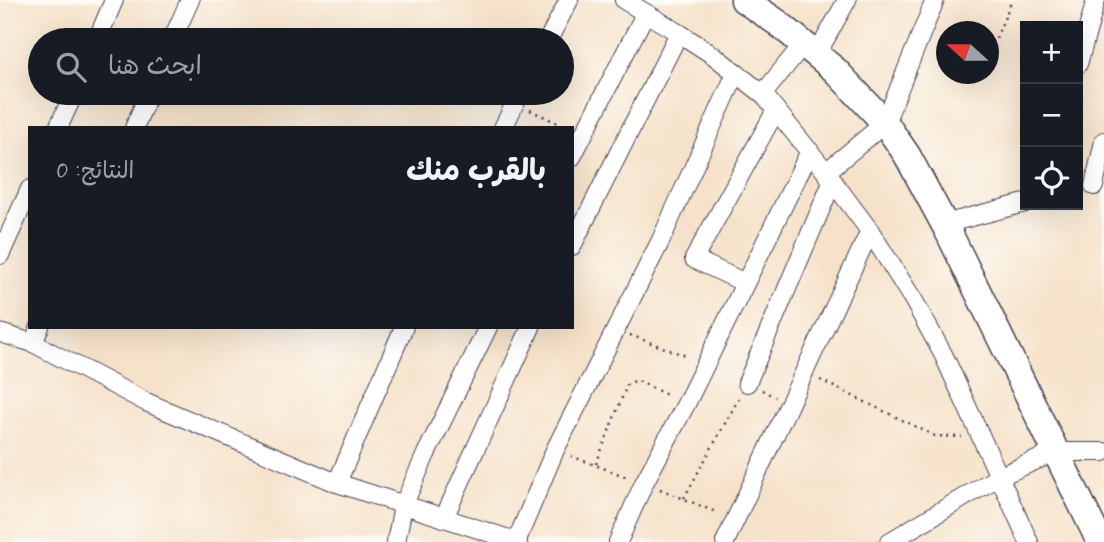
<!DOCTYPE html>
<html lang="ar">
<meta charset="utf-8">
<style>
body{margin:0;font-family:Mynerve,"Playpen Sans Arabic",sans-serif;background:#242831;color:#f1f3f6;direction:rtl}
.controls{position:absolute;right:21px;top:21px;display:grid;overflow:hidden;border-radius:0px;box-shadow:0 7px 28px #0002}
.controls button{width:63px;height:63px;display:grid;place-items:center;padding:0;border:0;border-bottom:2px solid #363941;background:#171b24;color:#f1f3f6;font:35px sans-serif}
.compass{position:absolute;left:936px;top:21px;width:63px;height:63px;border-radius:50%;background:#171b24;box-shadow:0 7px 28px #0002;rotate:291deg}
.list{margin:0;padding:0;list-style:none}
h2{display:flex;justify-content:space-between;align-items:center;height:91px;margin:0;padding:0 28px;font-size:30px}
h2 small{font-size:23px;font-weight:400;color:#9ea1a6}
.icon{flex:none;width:38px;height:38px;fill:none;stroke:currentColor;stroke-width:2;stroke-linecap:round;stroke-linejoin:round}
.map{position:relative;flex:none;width:1104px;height:542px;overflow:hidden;direction:ltr}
.search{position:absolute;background:#171b24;box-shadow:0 7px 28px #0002;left:28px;top:28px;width:546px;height:77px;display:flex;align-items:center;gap:18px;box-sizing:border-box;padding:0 24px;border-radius:38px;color:#9ea1a6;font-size:26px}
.panel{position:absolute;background:#171b24;box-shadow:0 7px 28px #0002;left:28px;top:126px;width:546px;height:203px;border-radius:0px;direction:rtl}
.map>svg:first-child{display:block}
</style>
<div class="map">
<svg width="1104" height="542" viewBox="0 0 1104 542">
<rect width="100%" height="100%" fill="#fdfcf7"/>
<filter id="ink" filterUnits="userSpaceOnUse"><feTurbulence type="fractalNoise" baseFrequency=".0143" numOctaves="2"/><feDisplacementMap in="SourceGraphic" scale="14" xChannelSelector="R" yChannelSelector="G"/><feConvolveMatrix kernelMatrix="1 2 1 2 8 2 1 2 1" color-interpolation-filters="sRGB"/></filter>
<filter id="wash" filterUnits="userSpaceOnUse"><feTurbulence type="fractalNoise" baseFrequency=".00686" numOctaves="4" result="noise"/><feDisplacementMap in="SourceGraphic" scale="28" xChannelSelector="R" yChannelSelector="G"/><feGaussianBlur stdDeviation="1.57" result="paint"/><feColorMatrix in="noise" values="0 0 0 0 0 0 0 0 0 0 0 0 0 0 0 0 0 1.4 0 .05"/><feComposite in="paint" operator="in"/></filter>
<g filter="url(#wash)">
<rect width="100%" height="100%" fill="#f6e2ca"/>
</g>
<g filter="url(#ink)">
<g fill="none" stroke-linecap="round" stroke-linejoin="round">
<defs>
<g id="minor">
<path d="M624 0 679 33"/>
<path d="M97 40 114 0"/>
<path d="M172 40 190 0"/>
<path d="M548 40 569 0"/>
<path d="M817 54 847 0"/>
<path d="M1078 64 1096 0"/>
<path d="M763 94 804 43"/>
<path d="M58 128 74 93"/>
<path d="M134 128 149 93"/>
<path d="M503 128 520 93"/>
<path d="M572 157 645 14"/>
<path d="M826 172 885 123 935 0"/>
<path d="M1094 186 1104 141"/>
<path d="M944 224 1025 203"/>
<path d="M572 246 679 33 713 55 763 94 822 167 870 231 914 301 944 356 1029 542"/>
<path d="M0 255 30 189"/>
<path d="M745 283 694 259 776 110"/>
<path d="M0 333 33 343 146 402 337 483 518 542"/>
<path d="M33 343 40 327"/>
<path d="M747 383 833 180"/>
<path d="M337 483 404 327"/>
<path d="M444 518 531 327"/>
<path d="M396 542 403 506 426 454 488 327"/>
<path d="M516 542 555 450 660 242 736 73"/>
<path d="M618 542 644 483 686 404 810 151"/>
<path d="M725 542 870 231"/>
<path d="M889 542 998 477 1055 452H1104"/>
</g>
<path id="secondary" d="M744 0 778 23 835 70 885 123 907 155 948 231 1100 542"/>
</defs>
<use href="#minor" stroke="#423f50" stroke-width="20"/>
<use href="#secondary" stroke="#423f50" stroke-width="29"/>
<g stroke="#423f50" stroke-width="2.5" stroke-dasharray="2 5" stroke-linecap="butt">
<path d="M996 38 1012 0"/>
<path d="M530 110 568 128"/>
<path d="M630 335 689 357"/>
<path d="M820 380 935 436 962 437"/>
<path d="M762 390 775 397"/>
<path d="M571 456 627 477"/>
<path d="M596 464 627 385 636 380 669 396"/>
<path d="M660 489 718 513"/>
<path d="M684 498 739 398"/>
</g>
<use href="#minor" stroke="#fff" stroke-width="18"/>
<use href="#secondary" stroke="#fff" stroke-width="26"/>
</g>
</g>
</svg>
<div class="controls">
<button>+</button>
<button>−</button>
<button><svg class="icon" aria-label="locate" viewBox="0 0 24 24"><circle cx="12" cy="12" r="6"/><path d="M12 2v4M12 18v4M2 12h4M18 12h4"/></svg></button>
</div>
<svg class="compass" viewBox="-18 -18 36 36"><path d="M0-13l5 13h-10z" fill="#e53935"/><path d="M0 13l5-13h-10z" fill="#9ea1a6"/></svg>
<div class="search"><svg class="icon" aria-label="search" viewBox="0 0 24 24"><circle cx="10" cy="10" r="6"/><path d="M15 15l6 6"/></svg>ابحث هنا</div>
<section class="panel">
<h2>بالقرب منك<small>النتائج: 0</small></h2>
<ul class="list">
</ul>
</section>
</div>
